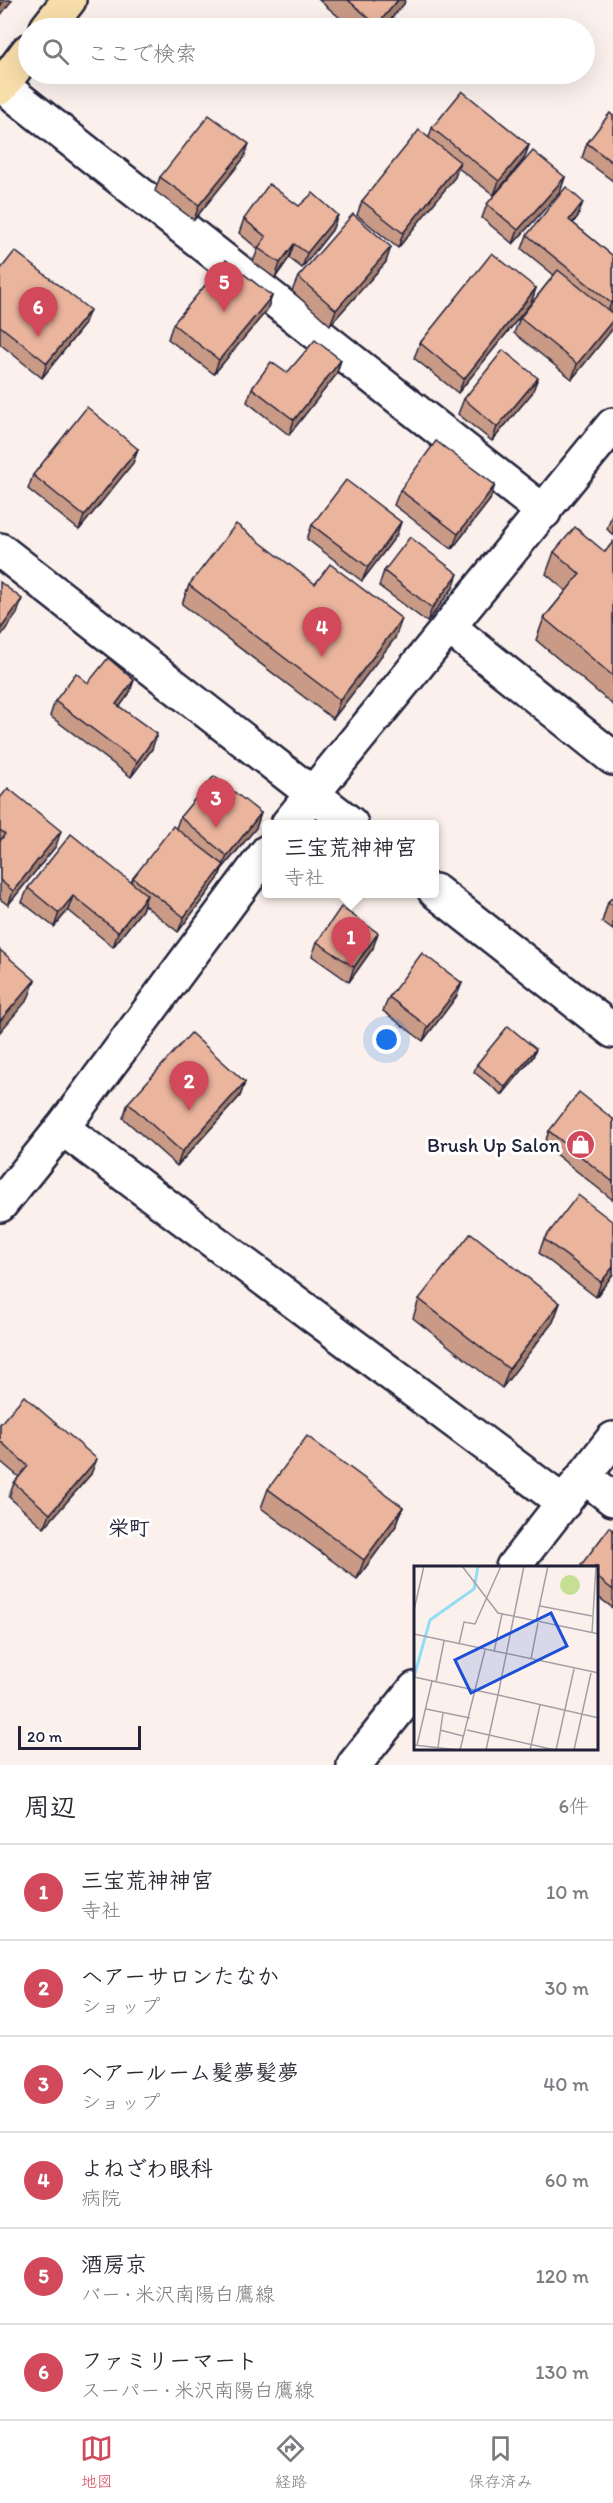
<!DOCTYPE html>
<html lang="ja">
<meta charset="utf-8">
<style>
body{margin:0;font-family:Itim,"Klee One",sans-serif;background:#f7f7f7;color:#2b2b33}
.scale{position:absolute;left:18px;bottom:15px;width:123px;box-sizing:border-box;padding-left:6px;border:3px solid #22223b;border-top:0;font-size:16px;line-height:21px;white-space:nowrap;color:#22223b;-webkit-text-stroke:4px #fff;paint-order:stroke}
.you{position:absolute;left:387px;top:1040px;width:21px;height:21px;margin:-15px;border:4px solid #fff;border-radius:50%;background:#1a73e8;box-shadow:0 0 0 9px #1a73e833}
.badge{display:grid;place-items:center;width:39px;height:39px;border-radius:50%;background:#d1495b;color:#fff;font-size:20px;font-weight:700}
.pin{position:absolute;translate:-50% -50px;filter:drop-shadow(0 2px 3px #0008)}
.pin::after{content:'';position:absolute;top:32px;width:21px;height:18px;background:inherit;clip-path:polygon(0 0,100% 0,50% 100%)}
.popup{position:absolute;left:262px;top:820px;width:177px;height:78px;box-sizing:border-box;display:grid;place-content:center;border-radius:6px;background:#fff;filter:drop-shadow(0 2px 4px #0005);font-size:20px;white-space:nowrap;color:#7c7c81}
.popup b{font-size:22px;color:#2b2b33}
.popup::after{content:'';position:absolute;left:50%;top:100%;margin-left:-12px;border:12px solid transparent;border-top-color:#fff}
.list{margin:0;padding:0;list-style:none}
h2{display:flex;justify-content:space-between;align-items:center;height:78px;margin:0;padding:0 24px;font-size:26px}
h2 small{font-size:20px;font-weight:400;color:#7c7c81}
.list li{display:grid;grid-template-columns:39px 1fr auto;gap:18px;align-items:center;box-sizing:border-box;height:96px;padding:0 24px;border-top:2px solid #e1e1e2}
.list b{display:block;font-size:22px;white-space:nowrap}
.list p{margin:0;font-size:20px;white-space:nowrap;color:#7c7c81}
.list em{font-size:20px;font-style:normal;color:#7c7c81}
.icon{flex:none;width:33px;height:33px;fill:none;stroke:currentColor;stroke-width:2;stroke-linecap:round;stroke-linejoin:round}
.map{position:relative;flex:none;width:613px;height:1765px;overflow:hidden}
.search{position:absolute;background:#fff;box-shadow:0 6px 24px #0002;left:18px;right:18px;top:18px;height:66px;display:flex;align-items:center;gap:15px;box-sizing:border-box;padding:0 21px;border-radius:33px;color:#7c7c81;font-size:22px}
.sheet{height:654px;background:#fff}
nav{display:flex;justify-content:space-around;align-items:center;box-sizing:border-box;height:84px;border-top:2px solid #e1e1e2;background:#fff;font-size:16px;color:#7c7c81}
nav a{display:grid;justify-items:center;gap:3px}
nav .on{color:#d1495b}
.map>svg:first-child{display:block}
</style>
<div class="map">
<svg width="613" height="1765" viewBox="0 0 613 1765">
<rect width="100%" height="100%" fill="#fbf0eb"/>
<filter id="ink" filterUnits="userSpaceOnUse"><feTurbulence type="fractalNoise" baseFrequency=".0167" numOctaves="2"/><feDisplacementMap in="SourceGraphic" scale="12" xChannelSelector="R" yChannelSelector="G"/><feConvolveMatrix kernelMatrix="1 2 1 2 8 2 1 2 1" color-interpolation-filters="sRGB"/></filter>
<g filter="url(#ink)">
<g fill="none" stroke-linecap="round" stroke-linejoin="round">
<defs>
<g id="minor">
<path d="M0 84 544 512"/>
<path d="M449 627 613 758"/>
<path d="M62 1128 564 1503"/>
<path d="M584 1476 613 1499"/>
<path d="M513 1567 613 1439"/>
<path d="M354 1765 415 1689"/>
</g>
<g id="tertiary">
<path d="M0 550 351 824"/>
<path d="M288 824 613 425"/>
<path d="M435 891 613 1031"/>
<path d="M0 1205 62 1128 267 852"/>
</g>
<g id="primary">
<path d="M47 28 69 0"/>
<path d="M0 88 28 51"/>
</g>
</defs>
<use href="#minor" stroke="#22223b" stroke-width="38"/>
<use href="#tertiary" stroke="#22223b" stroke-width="38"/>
<use href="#primary" stroke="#22223b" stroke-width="38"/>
<use href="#minor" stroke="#fff" stroke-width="33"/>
<use href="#tertiary" stroke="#fff" stroke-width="33"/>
<use href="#primary" stroke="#f8deab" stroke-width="33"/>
</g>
<g fill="#c99b87" stroke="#22223b" stroke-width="1.5">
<path d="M319 0H405L404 4 383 28H352Z"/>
<path d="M613 116V181L582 158 587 143Z"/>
<path d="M432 128 529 145 524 159 494 195 458 168 455 177 398 248 357 215 362 201 429 137Z"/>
<path d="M244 158 194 220 155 191 160 177Z"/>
<path d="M565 177 560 192 513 244 482 218 487 204Z"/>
<path d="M299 206 338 215 332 230 302 268 289 258 275 278 253 262 258 249 239 233 244 219Z"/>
<path d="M578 216 573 223 613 256V309L610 312 613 314V325L611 331 572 379 514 333 520 318 554 275 522 249 527 235Z"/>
<path d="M386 262 330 325 292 291 298 277Z"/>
<path d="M0 270 84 325 42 378 0 344Z"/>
<path d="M536 288 531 303 458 393 414 358 420 343Z"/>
<path d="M272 296 267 310 214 374 168 339 173 324Z"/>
<path d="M341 360 336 375 289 435 247 402 252 388 287 373Z"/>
<path d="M532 393 492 441 458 414 464 399Z"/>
<path d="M138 449 133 463 79 530 28 489 33 475Z"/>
<path d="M400 490 490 500 452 549 394 505Z"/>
<path d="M613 511V535L607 529Z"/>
<path d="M401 522 396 536 362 581 307 539 312 525Z"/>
<path d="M613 542V705L536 640 544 618 566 591 546 574 554 552H605Z"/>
<path d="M384 571 453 588 427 622 379 586Z"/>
<path d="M189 585 395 638 333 719 182 604Z"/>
<path d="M134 680 129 694 120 706 152 749 131 777 50 716 55 701 88 683Z"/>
<path d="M0 798 56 846 8 905 0 899Z"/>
<path d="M261 813 256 828 222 869 218 879 178 932 144 905 142 910 113 947 68 910 54 927 22 902 28 888 131 883 133 878 176 828 180 817Z"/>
<path d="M613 897V930L602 922 608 902Z"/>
<path d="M317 942 373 948 349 982 312 956Z"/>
<path d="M462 983 456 997 423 1041 383 1011 389 997Z"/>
<path d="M533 1057 502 1095 474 1072 477 1064Z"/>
<path d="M245 1082 240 1096 177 1166 123 1118 128 1103Z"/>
<path d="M613 1119V1200L544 1145 549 1131Z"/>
<path d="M613 1222V1274L596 1297 539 1253 544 1239Z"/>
<path d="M419 1299 560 1303 553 1322 502 1388 413 1318Z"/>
<path d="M0 1424 91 1474 44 1528 9 1497 14 1483 19 1477 0 1461Z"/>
<path d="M268 1489 403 1507 396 1526 357 1579 261 1508Z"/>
<path d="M613 1530V1608L597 1596V1567H581Z"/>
</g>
<g fill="#a47e6e" stroke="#22223b" stroke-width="1.5">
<path d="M4 0H12L0 16V6Z"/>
<path d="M398 0H405L404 4 383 28H375L377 25Z"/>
<path d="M249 144 244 158 194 220 199 205Z"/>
<path d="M529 145 524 159 494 195 499 181Z"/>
<path d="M460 162 455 177 398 248 403 233Z"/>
<path d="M565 177 560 192 513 244 518 230Z"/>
<path d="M583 202 578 216 563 234 569 220Z"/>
<path d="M338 215 332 230 302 268 307 253Z"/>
<path d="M294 244 289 258 275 278 280 263Z"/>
<path d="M391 247 386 262 330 325 336 310Z"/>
<path d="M536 288 531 303 458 393 464 379Z"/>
<path d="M272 296 267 310 214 374 219 360Z"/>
<path d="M613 301V309L606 318 611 303Z"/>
<path d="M90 310 84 325 42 378 47 363Z"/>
<path d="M613 320V325L611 331 572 379 577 364Z"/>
<path d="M341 360 336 375 289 435 294 420Z"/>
<path d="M538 378 532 393 492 441 497 427Z"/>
<path d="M138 449 133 463 79 530 84 516Z"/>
<path d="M495 485 490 500 452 549 458 534Z"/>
<path d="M401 522 396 536 362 581 368 567Z"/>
<path d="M458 574 453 588 427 622 432 608Z"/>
<path d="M22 599 17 614 0 637V632L2 627Z"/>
<path d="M402 619 395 638 333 719 340 700Z"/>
<path d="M134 680 129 694 111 718 116 704Z"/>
<path d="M157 734 152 749 131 777 137 762Z"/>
<path d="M261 813 256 828 222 869 218 879 178 932 184 917 223 866 227 856Z"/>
<path d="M61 831 56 846 8 905 13 891Z"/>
<path d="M147 895 142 910 113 947 118 932Z"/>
<path d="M73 896 68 910 54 927 59 913Z"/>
<path d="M378 933 373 948 349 982 354 967Z"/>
<path d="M35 980 28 999 0 1032V1021Z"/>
<path d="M462 983 456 997 423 1041 428 1027Z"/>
<path d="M536 1049 533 1057 502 1095 505 1087Z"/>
<path d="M245 1082 240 1096 177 1166 182 1152Z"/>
<path d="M613 1267V1274L596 1297 601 1282Z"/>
<path d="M560 1303 553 1322 502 1388 509 1369Z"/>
<path d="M97 1459 91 1474 44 1528 50 1514Z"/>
<path d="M403 1507 396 1526 357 1579 364 1560Z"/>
</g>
<g fill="#eab49d" stroke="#22223b" stroke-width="1.5">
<path d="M0 0H4L0 6Z"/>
<path d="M348 0H398L377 25Z"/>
<path d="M462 91 529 145 499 181 432 128Z"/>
<path d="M610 113 613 116V163L587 143Z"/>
<path d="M209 115 249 144 199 205 160 177Z"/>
<path d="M419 130 460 162 403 233 362 201Z"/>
<path d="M533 151 565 177 518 230 487 204Z"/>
<path d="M269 184 299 206 313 193 338 215 307 253 294 244 280 263 258 248 266 237 244 219Z"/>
<path d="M566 187 583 202 569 220 613 256V301L611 303 527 235Z"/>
<path d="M353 214 391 247 336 310 298 277Z"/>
<path d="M15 251 90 310 47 363 0 326V270Z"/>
<path d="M492 253 536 288 464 379 420 343Z"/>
<path d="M226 260 272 296 219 360 173 324Z"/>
<path d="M558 270 613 314V320L577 364 520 318Z"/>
<path d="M315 340 341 360 294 420 252 388 271 362 287 373Z"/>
<path d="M503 350 538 378 497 427 464 399Z"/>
<path d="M87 407 138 449 84 516 33 475Z"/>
<path d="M436 441 495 485 458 534 400 490Z"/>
<path d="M346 480 401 522 368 567 312 525Z"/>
<path d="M236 524 315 584 330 564 402 619 340 700 189 585Z"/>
<path d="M575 527 605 552 613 542V676L544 618 580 574 554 552Z"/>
<path d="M410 537 458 574 432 608 384 571Z"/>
<path d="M0 582 22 599 2 627 0 625Z"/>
<path d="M108 658 134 680 116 704 157 734 137 762 55 701 76 673 88 683Z"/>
<path d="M214 776 261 813 227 856 180 817Z"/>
<path d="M8 788 61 831 13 891 0 880V841L5 834 0 830V798Z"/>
<path d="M173 826 224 865 184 917 133 878Z"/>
<path d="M71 834 147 895 118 932 73 896 59 913 28 888Z"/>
<path d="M613 897V906L608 902Z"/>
<path d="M341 907 378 933 354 967 317 942Z"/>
<path d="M0 950 35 980 0 1021Z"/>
<path d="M422 953 462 983 428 1027 389 997Z"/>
<path d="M508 1026 536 1049 505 1087 477 1064Z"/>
<path d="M191 1033 245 1082 182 1152 128 1103Z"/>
<path d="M579 1092 613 1119V1182L549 1131Z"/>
<path d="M578 1195 613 1222V1267L601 1282 544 1239Z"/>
<path d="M471 1233 560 1303 509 1369 419 1299Z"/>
<path d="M24 1396 97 1459 50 1514 14 1483 28 1466 0 1441V1424Z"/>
<path d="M307 1436 403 1507 364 1560 268 1489Z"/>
<path d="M610 1527 613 1530V1590L597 1577V1567H583L581 1565Z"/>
</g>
</g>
<defs>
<symbol id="shop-disc" viewBox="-11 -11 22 22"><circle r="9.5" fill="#d1495b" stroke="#fff"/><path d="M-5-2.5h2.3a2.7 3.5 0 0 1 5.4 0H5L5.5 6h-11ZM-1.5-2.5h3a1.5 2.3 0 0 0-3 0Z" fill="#fff"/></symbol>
</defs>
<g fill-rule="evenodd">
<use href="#shop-disc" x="564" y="1128" width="33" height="33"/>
</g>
<g text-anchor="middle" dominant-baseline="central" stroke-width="6" stroke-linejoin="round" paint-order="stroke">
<g font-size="20" fill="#22223b" stroke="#fff" text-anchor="end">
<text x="560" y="1145">Brush Up Salon</text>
</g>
<g font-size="21" font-weight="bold" fill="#22223b" stroke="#fff">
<text x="129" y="1527">栄町</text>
</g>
</g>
<g transform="translate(414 1566)">
<rect width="184" height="184" fill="#fbf0eb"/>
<path d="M146 19a10 10 0 1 1 20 0a10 10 0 1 1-20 0Z" fill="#c6df95"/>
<path fill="none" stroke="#93ddf5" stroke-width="3" d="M0 111 16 54 60 23 64 0"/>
<path fill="none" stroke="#a49ea5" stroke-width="1.5" d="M48 0 84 47 185 68M110 0 84 129 185 152M126 40 178 50M0 44 10 0M122 56 134 0M178 67 182 0M0 68 185 107M45 78 50 56 61 58 87 0M80 86 88 48M117 93 124 57M0 111 84 129 72 184M22 116 30 75M12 143 56 152M26 164 49 170M53 164 141 184M0 179 45 184M3 179 18 115M24 181 29 147M46 184 71 84M116 184 126 139M142 184 160 103M160 184 177 107"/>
<path fill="#1d4ed8" fill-opacity="0.15" stroke="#1d4ed8" stroke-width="3" d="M137 47 153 80 57 127 41 94Z"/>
<rect width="184" height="184" fill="none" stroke="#22223b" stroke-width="3"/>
</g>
</svg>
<div class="scale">20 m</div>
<div class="you"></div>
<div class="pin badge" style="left:351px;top:967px">1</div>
<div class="popup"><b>三宝荒神神宮</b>寺社</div>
<div class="pin badge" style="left:189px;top:1111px">2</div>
<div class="pin badge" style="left:216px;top:828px">3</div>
<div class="pin badge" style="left:322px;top:657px">4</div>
<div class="pin badge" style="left:224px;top:312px">5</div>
<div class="pin badge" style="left:38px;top:337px">6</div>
<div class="search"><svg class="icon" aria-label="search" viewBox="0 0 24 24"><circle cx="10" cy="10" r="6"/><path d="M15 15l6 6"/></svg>ここで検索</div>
</div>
<section class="sheet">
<h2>周辺<small>6件</small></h2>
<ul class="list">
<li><span class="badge">1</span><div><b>三宝荒神神宮</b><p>寺社</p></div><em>10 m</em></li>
<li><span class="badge">2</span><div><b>ヘアーサロンたなか</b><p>ショップ</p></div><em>30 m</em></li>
<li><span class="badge">3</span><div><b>ヘアールーム髪夢髪夢</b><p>ショップ</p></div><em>40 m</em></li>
<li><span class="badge">4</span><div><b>よねざわ眼科</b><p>病院</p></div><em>60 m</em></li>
<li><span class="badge">5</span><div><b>酒房京</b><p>バー · 米沢南陽白鷹線</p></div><em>120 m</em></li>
<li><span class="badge">6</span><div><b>ファミリーマート</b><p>スーパー · 米沢南陽白鷹線</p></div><em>130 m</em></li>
</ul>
</section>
<nav>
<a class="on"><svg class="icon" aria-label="map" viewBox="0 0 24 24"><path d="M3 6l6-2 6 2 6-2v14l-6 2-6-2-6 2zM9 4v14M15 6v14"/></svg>地図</a>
<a><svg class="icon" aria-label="directions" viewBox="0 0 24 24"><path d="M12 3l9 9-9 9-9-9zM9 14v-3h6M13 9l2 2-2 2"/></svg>経路</a>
<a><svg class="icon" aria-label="saved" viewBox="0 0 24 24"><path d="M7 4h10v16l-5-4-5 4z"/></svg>保存済み</a>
</nav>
